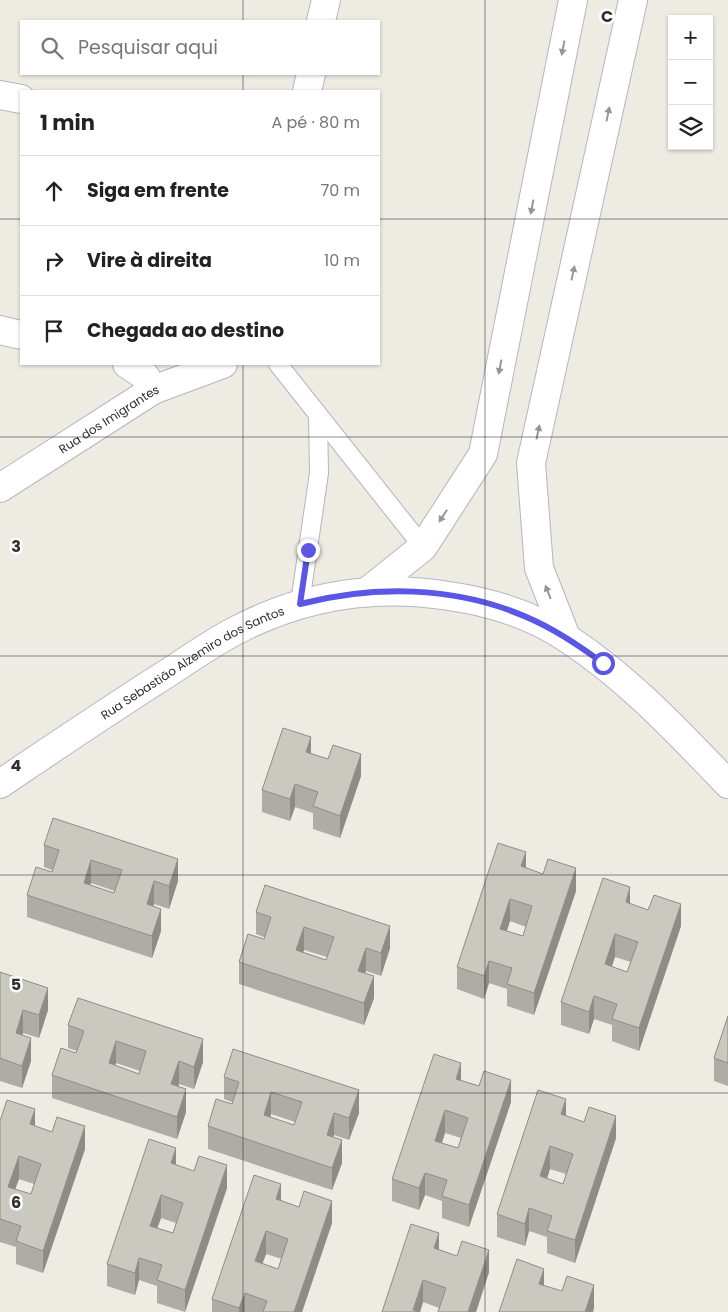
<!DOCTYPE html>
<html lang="pt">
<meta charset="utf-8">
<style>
body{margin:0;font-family:Poppins,sans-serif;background:#f2f2f2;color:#222}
.controls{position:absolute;right:15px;top:15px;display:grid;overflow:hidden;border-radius:0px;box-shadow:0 1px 4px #0004}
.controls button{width:45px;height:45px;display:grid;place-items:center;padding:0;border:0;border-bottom:1px solid #e0e0e0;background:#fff;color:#222;font:25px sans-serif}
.stop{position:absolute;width:15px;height:15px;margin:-11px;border:4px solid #5c56e6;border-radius:50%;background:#fff}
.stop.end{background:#5c56e6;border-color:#fff;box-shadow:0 1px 5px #0008}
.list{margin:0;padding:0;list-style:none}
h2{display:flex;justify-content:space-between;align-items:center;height:65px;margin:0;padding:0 20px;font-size:21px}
h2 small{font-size:16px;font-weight:400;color:#767676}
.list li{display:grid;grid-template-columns:32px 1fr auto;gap:15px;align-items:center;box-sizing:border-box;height:70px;padding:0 20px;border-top:1px solid #e0e0e0}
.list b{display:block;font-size:19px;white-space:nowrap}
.list em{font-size:16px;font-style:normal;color:#767676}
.icon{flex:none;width:28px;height:28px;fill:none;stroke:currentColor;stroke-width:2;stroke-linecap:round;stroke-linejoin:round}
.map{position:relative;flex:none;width:728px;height:1312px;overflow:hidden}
.search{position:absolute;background:#fff;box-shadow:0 1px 4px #0004;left:20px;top:20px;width:360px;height:55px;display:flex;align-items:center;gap:12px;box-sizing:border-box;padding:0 18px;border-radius:0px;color:#767676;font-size:19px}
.panel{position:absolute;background:#fff;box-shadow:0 1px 4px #0004;left:20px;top:90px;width:360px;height:275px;border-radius:0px}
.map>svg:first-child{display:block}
</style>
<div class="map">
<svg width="728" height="1312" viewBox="0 0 728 1312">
<rect width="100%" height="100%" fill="#edebe2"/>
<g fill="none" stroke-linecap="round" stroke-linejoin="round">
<defs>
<g id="lane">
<path d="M278 364 423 547"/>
<path d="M300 603 319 473 318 417"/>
</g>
<g id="street">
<path d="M321 21 326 0"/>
<path d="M307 91 311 74"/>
<path d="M0 95 21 99"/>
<path d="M0 330 21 335"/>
<path d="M127 364 145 376 153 390"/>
<path id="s1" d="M0 488 153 390 223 364"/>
<path d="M368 591 423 547 483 454 573 0"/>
<path d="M566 637 539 568 531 463 633 0"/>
<path id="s2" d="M0 784C50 750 101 716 152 683 180 666 206 646 235 631 303 595 374 584 449 596 490 602 533 615 568 639 629 679 678 732 728 784"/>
</g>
</defs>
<use href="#lane" stroke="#b6b5c0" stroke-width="20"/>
<use href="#street" stroke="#b6b5c0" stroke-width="30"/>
<use href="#lane" stroke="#fff" stroke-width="18"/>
<use href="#street" stroke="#fff" stroke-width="28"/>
</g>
<g fill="#aeada5" fill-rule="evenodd">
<path d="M311 753 361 776 340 838 313 829V813L295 807 290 821 262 812V790Z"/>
<path d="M44 845 178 881 169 909 154 904 153 906 161 931 152 958 27 917V895L52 872V870L44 867ZM91 883 115 891 114 893 90 886Z"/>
<path d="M526 868 576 891 534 1015 507 1006V989L489 983 484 999 457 989V967ZM510 921 526 927 523 936 507 931Z"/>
<path d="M630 904 681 926 639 1051 612 1041V1025L594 1019 589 1034 561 1025V1002ZM615 957 631 962 627 972 611 967Z"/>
<path d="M256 912 390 948 381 976 366 971 365 973 374 998 364 1025 239 984V962L264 939V937L256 934ZM304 950 327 957 326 960 303 952Z"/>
<path d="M0 972 48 1010 39 1038 23 1033 22 1035 31 1061 22 1088 0 1081Z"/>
<path d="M728 1016V1086L714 1081V1058Z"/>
<path d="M68 1025 203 1062 194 1089 179 1084 178 1086 186 1112 177 1139 52 1098V1075L76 1053 77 1051 68 1048ZM116 1063 140 1071 139 1074 115 1066Z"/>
<path d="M224 1077 359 1113 349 1140 334 1135 333 1137 342 1163 332 1190 208 1149V1126L232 1104V1102L224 1099ZM271 1114 295 1122 294 1125 271 1117Z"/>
<path d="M461 1080 511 1102 469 1227 442 1218V1201L425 1195 419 1210 392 1201V1179ZM445 1133 461 1138 458 1148 442 1143Z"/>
<path d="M566 1116 616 1138 575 1263 547 1253V1237L529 1231 525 1246 497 1237V1214ZM550 1169 566 1174 563 1184 547 1179Z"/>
<path d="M0 1121 35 1126 85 1149 43 1273 16 1264V1247L0 1242ZM19 1179 34 1184 31 1194 15 1189Z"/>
<path d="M176 1165 227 1188 185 1312 157 1303V1286L139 1280 135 1295 107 1286V1264ZM161 1218 176 1223 173 1233 157 1228Z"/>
<path d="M281 1200 332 1223 302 1312H212V1299ZM266 1254 282 1259 278 1269 262 1263Z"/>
<path d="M439 1250 489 1272 476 1312H438L439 1308 423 1302 420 1312H382Z"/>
</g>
<g fill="#8d8d86">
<path d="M311 737V759L306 752Z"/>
<path d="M361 754V776L340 838V816Z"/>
<path d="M295 784V807L290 821V799Z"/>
<path d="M526 852V874L521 866Z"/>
<path d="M178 859V881L169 909V886Z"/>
<path d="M91 860V883L84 906V883Z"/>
<path d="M576 868V891L534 1015V993Z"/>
<path d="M154 881V904L147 926V904Z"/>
<path d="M630 887V910L626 902Z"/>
<path d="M510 899V921L500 951V929Z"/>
<path d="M681 904V926L639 1051V1028Z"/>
<path d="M161 909V931L152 958V936Z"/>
<path d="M390 926V948L381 976V953Z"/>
<path d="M304 927V950L296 973V950Z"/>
<path d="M615 934V957L605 987V964Z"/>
<path d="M366 948V971L358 993V971Z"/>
<path d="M489 961V983L484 999V976Z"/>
<path d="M374 976V998L364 1025V1003Z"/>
<path d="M48 988V1010L39 1038V1015Z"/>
<path d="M594 996V1019L589 1034V1012Z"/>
<path d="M23 1010V1033L16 1056V1033Z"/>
<path d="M31 1038V1061L22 1088V1066Z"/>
<path d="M203 1039V1062L194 1089V1067Z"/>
<path d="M116 1041V1063L109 1086V1063Z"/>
<path d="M179 1061V1084L171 1107V1084Z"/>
<path d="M461 1063V1086L456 1079Z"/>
<path d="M511 1080V1102L469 1227V1205Z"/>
<path d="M186 1089V1112L177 1139V1117Z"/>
<path d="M359 1090V1113L349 1140V1118Z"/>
<path d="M271 1092V1114L264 1137V1115Z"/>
<path d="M566 1099V1122L561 1114Z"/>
<path d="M35 1109V1132L30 1124Z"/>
<path d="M445 1110V1133L435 1163V1141Z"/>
<path d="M334 1113V1135L327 1158V1135Z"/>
<path d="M616 1116V1138L575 1263V1240Z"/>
<path d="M85 1126V1149L43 1273V1251Z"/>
<path d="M342 1140V1163L332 1190V1168Z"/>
<path d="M550 1146V1169L540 1199V1176Z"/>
<path d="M176 1148V1170L171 1163Z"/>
<path d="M19 1156V1179L8 1209V1187Z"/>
<path d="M227 1165V1188L185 1312V1290Z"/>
<path d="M425 1173V1195L419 1210V1188Z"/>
<path d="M281 1184V1206L276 1199Z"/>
<path d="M161 1195V1218L150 1248V1226Z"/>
<path d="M332 1201V1223L302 1312H294Z"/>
<path d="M529 1208V1231L525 1246V1224Z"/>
<path d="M266 1231V1254L255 1284V1261Z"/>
<path d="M439 1233V1256L434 1248Z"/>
<path d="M489 1250V1272L476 1312H468Z"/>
<path d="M139 1258V1280L135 1295V1273Z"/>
<path d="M544 1269V1291L539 1284Z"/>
<path d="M423 1280V1302L420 1312H413Z"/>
<path d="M594 1285V1308L593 1312H585Z"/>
<path d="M245 1293V1312H239V1308Z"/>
</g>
<g fill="#cac9c0" stroke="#8d8d86" fill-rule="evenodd">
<path d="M283 728 311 737 306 752 328 759 333 745 361 754 340 816 313 806 318 792 295 784 290 799 262 790Z"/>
<path d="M53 818 178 859 169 886 154 881 147 904 161 909 152 936 27 895 36 867 52 872 59 850 44 845ZM91 860 122 870 114 893 84 883Z"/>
<path d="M498 843 526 852 521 866 543 874 548 859 576 868 534 993 507 984 512 968 489 961 484 976 457 967ZM510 899 532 906 523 936 500 929Z"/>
<path d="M603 878 630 887 626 902 648 910 654 895 681 904 639 1028 612 1019 617 1004 594 996 589 1012 561 1002ZM615 934 638 942 627 972 605 964Z"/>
<path d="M265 885 390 926 381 953 366 948 358 971 374 976 364 1003 239 962 248 934 264 939 271 917 256 912ZM304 927 334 937 326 960 296 950Z"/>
<path d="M0 972 48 988 39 1015 23 1010 16 1033 31 1038 22 1066 0 1058Z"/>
<path d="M78 998 203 1039 194 1067 179 1061 171 1084 186 1089 177 1117 52 1075 61 1048 76 1053 84 1031 68 1025ZM116 1041 146 1051 139 1074 109 1063Z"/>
<path d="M728 1016V1063L714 1058Z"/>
<path d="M233 1049 359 1090 349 1118 334 1113 327 1135 342 1140 332 1168 208 1126 216 1099 232 1104 239 1082 224 1077ZM271 1092 302 1102 294 1125 264 1115Z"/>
<path d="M434 1054 461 1063 456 1079 479 1086 484 1071 511 1080 469 1205 442 1196 447 1180 425 1173 419 1188 392 1179ZM445 1110 468 1118 458 1148 435 1141Z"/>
<path d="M538 1090 566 1099 561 1114 584 1122 589 1107 616 1116 575 1240 547 1231 552 1216 529 1208 525 1224 497 1214ZM550 1146 573 1154 563 1184 540 1176Z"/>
<path d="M7 1100 35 1109 30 1124 52 1132 57 1117 85 1126 43 1251 16 1241 21 1226 0 1219V1121ZM19 1156 41 1164 31 1194 8 1187Z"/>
<path d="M149 1139 176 1148 171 1163 194 1171 199 1156 227 1165 185 1290 157 1280 162 1265 139 1258 135 1273 107 1264ZM161 1195 183 1203 173 1233 150 1226Z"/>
<path d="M254 1175 281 1184 276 1199 299 1207 304 1191 332 1201 294 1312H263L267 1301 245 1293 239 1308 212 1299ZM266 1231 288 1239 278 1269 255 1261Z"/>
<path d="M411 1224 439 1233 434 1248 457 1256 462 1241 489 1250 468 1312H438L446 1288 423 1280 413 1310 418 1312H382Z"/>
<path d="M517 1259 544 1269 539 1284 562 1291 567 1276 594 1285 585 1312H499Z"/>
</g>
<defs><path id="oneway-solid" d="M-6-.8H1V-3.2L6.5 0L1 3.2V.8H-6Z" transform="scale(1.25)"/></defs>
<g fill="#969696">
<use href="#oneway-solid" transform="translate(563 48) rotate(101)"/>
<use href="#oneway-solid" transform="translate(608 114) rotate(-78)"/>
<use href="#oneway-solid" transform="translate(532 207) rotate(101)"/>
<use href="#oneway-solid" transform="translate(573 273) rotate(-78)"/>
<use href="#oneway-solid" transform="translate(500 367) rotate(101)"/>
<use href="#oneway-solid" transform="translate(538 432) rotate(-78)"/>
<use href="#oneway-solid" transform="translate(443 516) rotate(123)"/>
<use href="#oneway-solid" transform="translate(548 592) rotate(-111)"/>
</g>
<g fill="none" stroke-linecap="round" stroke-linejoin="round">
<path stroke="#5c56e6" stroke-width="6" d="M308 550 300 604C374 585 454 586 524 616 553 628 578 645 603 663"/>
</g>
<path fill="none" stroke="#2e2e2e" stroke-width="1" stroke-opacity="0.55" d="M243 0V21M485 0V1312M243 74V91M0 219H21M379 219H728M243 364V1312M0 437H728M0 656H728M0 875H728M0 1093H728"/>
<g text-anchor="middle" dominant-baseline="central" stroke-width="5" stroke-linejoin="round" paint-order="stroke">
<g font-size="12" fill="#2e2e2e" stroke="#fff">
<text stroke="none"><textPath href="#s1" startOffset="129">Rua dos Imigrantes</textPath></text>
<text stroke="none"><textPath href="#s2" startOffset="228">Rua Sebastião Alzemiro dos Santos</textPath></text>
</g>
</g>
<g font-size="16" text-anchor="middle" font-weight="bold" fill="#2e2e2e" stroke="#fff" stroke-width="5" stroke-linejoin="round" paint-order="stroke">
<text x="607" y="22">C</text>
<text x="16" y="552">3</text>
<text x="16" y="771">4</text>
<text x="16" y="990">5</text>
<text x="16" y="1208">6</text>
</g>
</svg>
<div class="controls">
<button>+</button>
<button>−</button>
<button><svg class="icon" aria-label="layers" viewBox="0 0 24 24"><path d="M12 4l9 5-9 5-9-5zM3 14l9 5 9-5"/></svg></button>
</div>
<div class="stop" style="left:603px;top:663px"></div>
<div class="stop end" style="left:308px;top:550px"></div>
<div class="search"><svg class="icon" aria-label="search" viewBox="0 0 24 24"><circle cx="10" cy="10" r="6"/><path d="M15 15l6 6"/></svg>Pesquisar aqui</div>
<section class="panel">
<h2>1 min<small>A pé · 80 m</small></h2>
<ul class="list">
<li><svg class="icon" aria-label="ahead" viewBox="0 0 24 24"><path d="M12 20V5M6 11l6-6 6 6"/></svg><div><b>Siga em frente</b></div><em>70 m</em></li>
<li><svg class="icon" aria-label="right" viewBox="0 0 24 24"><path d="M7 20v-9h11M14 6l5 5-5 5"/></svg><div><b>Vire à direita</b></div><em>10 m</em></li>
<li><svg class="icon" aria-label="arrive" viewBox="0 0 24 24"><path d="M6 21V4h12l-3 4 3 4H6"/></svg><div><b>Chegada ao destino</b></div></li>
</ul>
</section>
</div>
